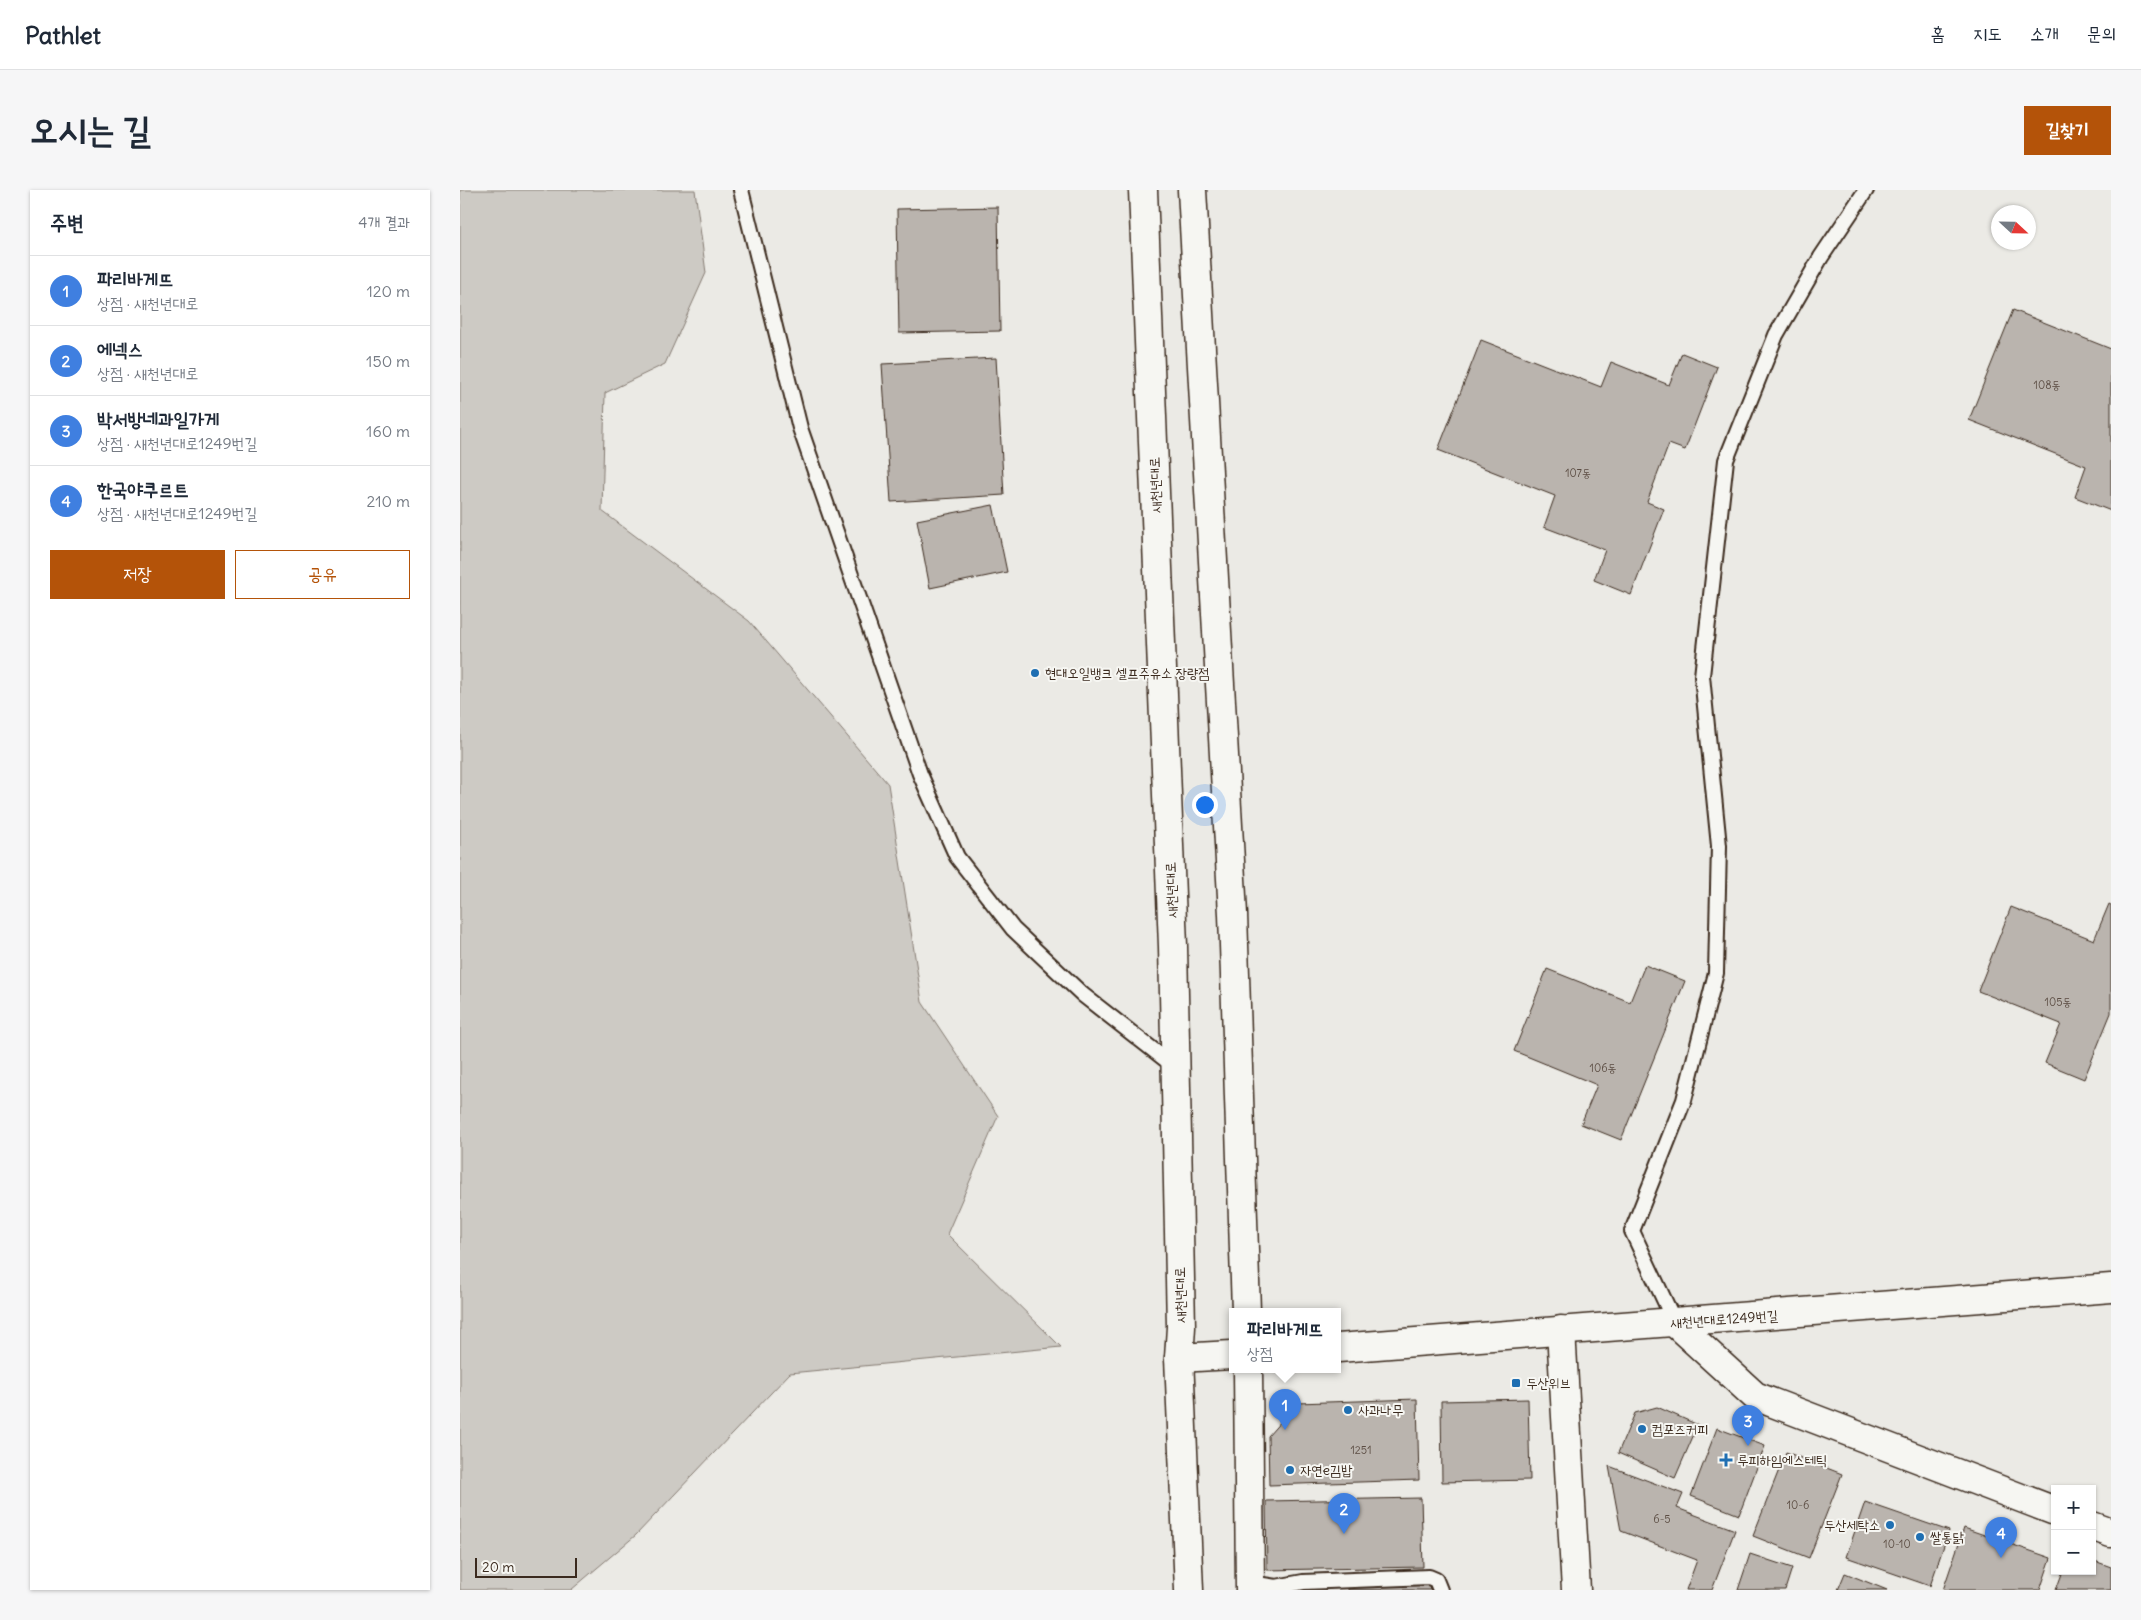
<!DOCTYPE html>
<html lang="ko">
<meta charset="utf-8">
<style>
body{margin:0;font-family:Delius,"Poor Story",sans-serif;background:#f6f6f7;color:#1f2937}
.controls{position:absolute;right:15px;bottom:15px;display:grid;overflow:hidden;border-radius:0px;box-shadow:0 1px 4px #0004}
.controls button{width:45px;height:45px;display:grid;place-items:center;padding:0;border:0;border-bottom:1px solid #e0e1e3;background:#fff;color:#1f2937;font:25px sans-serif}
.compass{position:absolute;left:1531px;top:15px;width:45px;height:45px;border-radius:50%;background:#fff;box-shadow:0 1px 4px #0004;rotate:112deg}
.scale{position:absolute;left:15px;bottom:12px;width:102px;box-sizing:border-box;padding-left:5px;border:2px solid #3b2a1e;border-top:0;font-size:14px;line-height:18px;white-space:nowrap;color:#3b2a1e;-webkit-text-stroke:4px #f6f6f2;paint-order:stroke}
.you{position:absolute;left:744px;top:614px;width:18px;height:18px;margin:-12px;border:4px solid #fff;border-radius:50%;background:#1a73e8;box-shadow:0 0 0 8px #1a73e833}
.badge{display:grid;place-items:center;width:32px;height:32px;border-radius:50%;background:#b45309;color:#fff;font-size:16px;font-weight:700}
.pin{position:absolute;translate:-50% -41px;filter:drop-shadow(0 1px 2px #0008)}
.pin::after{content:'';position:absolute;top:26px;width:18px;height:15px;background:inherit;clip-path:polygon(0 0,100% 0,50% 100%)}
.popup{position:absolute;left:769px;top:1118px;width:112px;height:65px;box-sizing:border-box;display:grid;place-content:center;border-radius:0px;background:#fff;filter:drop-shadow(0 1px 4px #0005);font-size:16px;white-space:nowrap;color:#747a83}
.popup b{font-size:19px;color:#1f2937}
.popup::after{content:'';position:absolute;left:50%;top:100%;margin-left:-10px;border:10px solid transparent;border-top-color:#fff}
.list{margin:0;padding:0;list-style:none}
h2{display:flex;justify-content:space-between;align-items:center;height:65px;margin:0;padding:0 20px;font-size:21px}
h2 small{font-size:16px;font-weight:400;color:#747a83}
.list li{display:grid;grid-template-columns:32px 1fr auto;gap:15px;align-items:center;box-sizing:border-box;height:70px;padding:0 20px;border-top:1px solid #e0e1e3}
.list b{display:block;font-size:19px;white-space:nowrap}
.list p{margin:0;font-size:16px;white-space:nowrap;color:#747a83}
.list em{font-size:16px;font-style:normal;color:#747a83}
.actions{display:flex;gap:10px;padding:15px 20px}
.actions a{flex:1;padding:11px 0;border:1px solid #b45309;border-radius:0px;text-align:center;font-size:18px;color:#b45309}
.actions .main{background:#b45309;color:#fff}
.map{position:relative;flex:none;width:1651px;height:1400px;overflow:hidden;border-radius:0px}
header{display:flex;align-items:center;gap:30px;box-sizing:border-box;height:70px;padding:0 25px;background:#fff;border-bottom:1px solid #e0e1e3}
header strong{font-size:24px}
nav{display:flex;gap:28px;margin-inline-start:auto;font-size:18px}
.intro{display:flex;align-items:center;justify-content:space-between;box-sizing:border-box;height:120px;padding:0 30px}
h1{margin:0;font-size:35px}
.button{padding:12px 22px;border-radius:0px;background:#b45309;color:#fff;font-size:18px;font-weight:700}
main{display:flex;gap:30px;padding:0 30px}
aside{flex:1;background:#fff;border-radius:0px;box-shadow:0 1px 4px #0004}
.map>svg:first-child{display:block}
</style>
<header>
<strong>Pathlet</strong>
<nav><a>홈</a><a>지도</a><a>소개</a><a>문의</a></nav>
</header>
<div class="intro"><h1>오시는 길</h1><a class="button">길찾기</a></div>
<main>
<aside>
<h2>주변<small>4개 결과</small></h2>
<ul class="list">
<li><span class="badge" style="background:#3f7fe0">1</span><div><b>파리바게뜨</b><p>상점 · 새천년대로</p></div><em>120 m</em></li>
<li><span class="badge" style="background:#3f7fe0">2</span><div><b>에넥스</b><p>상점 · 새천년대로</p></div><em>150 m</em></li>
<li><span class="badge" style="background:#3f7fe0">3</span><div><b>박서방네과일가게</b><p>상점 · 새천년대로1249번길</p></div><em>160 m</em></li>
<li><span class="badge" style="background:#3f7fe0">4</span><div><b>한국야쿠르트</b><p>상점 · 새천년대로1249번길</p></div><em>210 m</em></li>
</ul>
<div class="actions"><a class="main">저장</a><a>공유</a></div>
</aside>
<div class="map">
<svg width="1651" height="1400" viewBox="0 0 1651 1400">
<rect width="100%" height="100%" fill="#ebeae5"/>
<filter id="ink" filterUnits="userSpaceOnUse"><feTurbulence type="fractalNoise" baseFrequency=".02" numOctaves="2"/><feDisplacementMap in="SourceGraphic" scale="10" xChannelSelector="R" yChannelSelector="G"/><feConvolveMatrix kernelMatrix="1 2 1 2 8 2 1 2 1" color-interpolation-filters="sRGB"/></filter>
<g filter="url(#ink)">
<path fill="#cdcac4" stroke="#847a71" d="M0 0H235L246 83 205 174 145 203 142 321 289 431 428 594 462 812 538 926 487 1044 601 1157 330 1183 176 1345 111 1400H0Z"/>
<g fill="#bab4ae" stroke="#3b2a1e">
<path d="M538 17 540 141 439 143 437 19Z"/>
<path d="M1553 120 1651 159V321L1615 307 1626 276 1509 230Z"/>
<path d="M1021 150 1141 197 1151 172 1209 195 1222 163 1257 177 1225 260 1209 254 1187 312 1204 319 1171 405 1134 390 1145 360 1084 337 1095 306 978 260Z"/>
<path d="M536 168 544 305 431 312 422 174Z"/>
<path d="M533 315 547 382 470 398 457 330Z"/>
<path d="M1649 714 1651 715V823L1624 889 1585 873 1601 834 1518 801 1551 717 1634 750Z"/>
<path d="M1185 775 1225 791 1161 950 1121 934 1137 895 1054 861 1087 779 1170 812Z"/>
<path d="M957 1209 959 1290 809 1295 808 1246 837 1213Z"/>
<path d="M1068 1209 1070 1290 982 1292 981 1211Z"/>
<path d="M1197 1217 1238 1235 1215 1288 1158 1263 1175 1223Z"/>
<path d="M1257 1238 1305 1256 1279 1325 1231 1306Z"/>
<path d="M1326 1262 1382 1284 1349 1368 1293 1346Z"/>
<path d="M1149 1276 1223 1304 1217 1318 1275 1340 1252 1400H1226L1237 1370 1161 1341Z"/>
<path d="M961 1308 963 1377 807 1380 806 1311Z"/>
<path d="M1405 1312 1489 1341 1470 1396 1386 1367Z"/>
<path d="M1504 1338 1591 1368 1580 1400H1483Z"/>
<path d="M1290 1364 1332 1378 1325 1400H1278Z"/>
<path d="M1632 1370 1651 1377V1400H1596L1603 1381H1632Z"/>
<path d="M1385 1383 1427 1400H1378Z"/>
<path d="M969 1395 970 1400H888V1397Z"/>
</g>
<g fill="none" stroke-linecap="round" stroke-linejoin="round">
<defs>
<g id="service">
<path d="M281 0 340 238 460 584 497 667 553 739 623 805 715 877"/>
<path d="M1215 1133 1172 1041 1224 910 1256 783 1259 656 1242 486 1266 270 1316 145 1361 67 1406 0"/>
<path d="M790 1393 816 1397 843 1392 969 1387 976 1390 980 1400"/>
</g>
<g id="minor">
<path d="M1215 1133 1295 1206 1595 1321"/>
<path d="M1101 1140 1116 1400"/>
<path d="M1632 1336 1651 1343"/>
</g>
<g id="tertiary">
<path d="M878 1158 1651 1098"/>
<path d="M719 1168 772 1165"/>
</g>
<g id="primary">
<path d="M683 0 713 756 721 1137 719 1168 729 1400"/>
<path d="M732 0 773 724 786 1121"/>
<path d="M788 1179 790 1400"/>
</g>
</defs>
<use href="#service" stroke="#3b2a1e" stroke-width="18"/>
<use href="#minor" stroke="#3b2a1e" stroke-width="31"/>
<use href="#tertiary" stroke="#3b2a1e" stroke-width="31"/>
<use href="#primary" stroke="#3b2a1e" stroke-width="31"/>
<use href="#service" stroke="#f6f6f2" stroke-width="14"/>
<use href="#minor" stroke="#f6f6f2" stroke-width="28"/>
<use href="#tertiary" stroke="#f6f6f2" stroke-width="28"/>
<use href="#primary" stroke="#f6f6f2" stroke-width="28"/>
</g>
</g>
<g fill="#1f6fb2" stroke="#f6f6f2" stroke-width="2">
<circle cx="575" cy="483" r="5"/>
<rect x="1051" y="1188" width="10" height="10" rx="2.5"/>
<circle cx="888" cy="1220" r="5"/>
<circle cx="1182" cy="1239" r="5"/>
<path d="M1263.5 1262.5h5v5h5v5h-5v5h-5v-5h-5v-5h5z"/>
<circle cx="830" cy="1280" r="5"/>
<circle cx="1430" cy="1335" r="5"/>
<circle cx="1460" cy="1347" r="5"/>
</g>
<g text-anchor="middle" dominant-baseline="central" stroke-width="4" stroke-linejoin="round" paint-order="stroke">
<g font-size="11" fill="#5b4c42">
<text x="1587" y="195">108동</text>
<text x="1118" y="283">107동</text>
<text x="1598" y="812">105동</text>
<text x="1143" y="878">106동</text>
<text x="901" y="1260">1251</text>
<text x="1338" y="1315">10-6</text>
<text x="1202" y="1329">6-5</text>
<text x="1437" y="1354">10-10</text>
</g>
<g font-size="14" fill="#3b2a1e" stroke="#f6f6f2">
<text transform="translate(695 295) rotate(-92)">새천년대로</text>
<text transform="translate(711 700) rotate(-92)">새천년대로</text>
<text transform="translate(720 1105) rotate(-91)">새천년대로</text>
<text transform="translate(1264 1129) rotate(-4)">새천년대로1249번길</text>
</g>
<g font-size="14" fill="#3b2a1e" stroke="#f6f6f2" text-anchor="start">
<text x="585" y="483">현대오일뱅크 셀프주유소 장량점</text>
<text x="1066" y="1193">두산위브</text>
<text x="898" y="1220">사과나무</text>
<text x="1192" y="1239">컴포즈커피</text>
<text x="1277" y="1270">루피하임에스테틱</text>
<text x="840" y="1280">자연e김밥</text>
<text x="1420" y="1335" text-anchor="end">두산세탁소</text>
<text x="1470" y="1347">쌀통닭</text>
</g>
</g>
</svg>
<div class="controls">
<button>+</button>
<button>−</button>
</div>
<svg class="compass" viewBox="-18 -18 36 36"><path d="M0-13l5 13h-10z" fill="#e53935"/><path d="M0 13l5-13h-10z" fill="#747a83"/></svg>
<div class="scale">20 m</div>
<div class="you"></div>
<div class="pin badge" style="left:825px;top:1240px;background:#3f7fe0">1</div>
<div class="popup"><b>파리바게뜨</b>상점</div>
<div class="pin badge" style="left:884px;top:1344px;background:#3f7fe0">2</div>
<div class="pin badge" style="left:1288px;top:1256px;background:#3f7fe0">3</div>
<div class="pin badge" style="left:1541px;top:1368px;background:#3f7fe0">4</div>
</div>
</main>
